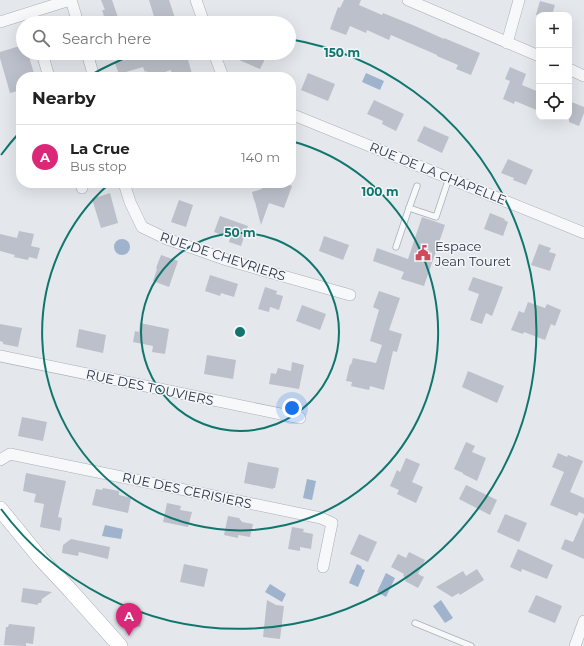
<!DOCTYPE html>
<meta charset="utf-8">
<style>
body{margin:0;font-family:Montserrat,sans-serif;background:#f6f6f6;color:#222}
.controls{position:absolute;right:12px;top:12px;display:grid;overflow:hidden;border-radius:8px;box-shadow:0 4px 16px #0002}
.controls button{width:36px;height:36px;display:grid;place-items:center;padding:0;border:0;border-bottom:1px solid #e0e0e0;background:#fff;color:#222;font:20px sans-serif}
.you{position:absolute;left:292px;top:408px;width:14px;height:14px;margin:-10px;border:3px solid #fff;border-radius:50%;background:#1a73e8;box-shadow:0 0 0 6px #1a73e833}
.badge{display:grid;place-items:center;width:26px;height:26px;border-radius:50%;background:#db2777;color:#fff;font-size:13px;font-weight:700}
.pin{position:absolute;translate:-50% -33px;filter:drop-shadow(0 1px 2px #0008)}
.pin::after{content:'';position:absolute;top:21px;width:14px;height:12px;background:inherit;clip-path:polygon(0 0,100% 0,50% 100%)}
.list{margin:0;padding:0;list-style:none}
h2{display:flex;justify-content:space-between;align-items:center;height:52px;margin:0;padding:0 16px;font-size:17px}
h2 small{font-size:13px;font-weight:400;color:#767676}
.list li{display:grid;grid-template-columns:26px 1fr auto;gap:12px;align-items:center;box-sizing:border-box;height:64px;padding:0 16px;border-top:1px solid #e0e0e0}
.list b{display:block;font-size:15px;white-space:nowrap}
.list p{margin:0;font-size:13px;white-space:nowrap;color:#767676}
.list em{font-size:13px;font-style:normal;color:#767676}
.icon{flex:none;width:22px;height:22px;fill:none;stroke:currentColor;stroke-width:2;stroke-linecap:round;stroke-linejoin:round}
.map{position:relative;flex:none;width:584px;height:646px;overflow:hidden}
.search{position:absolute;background:#fff;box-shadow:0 4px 16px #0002;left:16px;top:16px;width:280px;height:44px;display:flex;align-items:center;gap:10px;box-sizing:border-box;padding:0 14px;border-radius:22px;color:#767676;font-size:15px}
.panel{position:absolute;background:#fff;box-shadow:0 4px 16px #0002;left:16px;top:72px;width:280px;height:116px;border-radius:16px}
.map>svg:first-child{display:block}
</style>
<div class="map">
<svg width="584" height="646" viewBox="0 0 584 646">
<rect width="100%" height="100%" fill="#e4e7ec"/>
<g fill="#9fb4cc">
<path d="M366 73 384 81 380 90 362 82Z"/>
<circle cx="122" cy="247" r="8"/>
<path d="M307 479 316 481 312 500 303 498Z"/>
<path d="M105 525 123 529 121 539 102 536Z"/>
<path d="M357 564 361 566 362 569 365 570 358 587 349 583Z"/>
<path d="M386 573 395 578 386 597 377 592Z"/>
<path d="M270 584 286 594 282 602 265 592Z"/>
<path d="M441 600 453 618 445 623 433 606Z"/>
</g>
<g fill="#bbc0ca">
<path d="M101 0H112L120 23H106L102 10H105Z"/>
<path d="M149 0H169L176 21 170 23H156Z"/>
<path d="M344 0H361L359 5 382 15 383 13 415 26 444 39V38L480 53 471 75 456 69 458 65 437 56V55L391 35 389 40 367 30 366 33 350 26 346 35 330 29 338 7 340 8Z"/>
<path d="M540 1 555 5 552 15H536Z"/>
<path d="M23 45V53H28L35 77H21V90L10 93 0 58V52Z"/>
<path d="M138 53H154L156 60 183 53H186L193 77H172L171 70 149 77 147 71 145 72 143 67 119 74 115 63 139 56Z"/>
<path d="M223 53H268L260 69Z"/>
<path d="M510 67 526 74 522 85 539 92V111L515 101 514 104 503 99 510 81 505 79Z"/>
<path d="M308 73 335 84 328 101 301 90Z"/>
<path d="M374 100 404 114 396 131 382 124 383 121 367 114Z"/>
<path d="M569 101 584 107V113L579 126 569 122Z"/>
<path d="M424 126 449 137 442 153 417 141Z"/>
<path d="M508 159 533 170 526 185 513 180 514 178 501 173Z"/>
<path d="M264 183H283L292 186 284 208 269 203 261 225 255 202 254 200 252 192 262 189Z"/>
<path d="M110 193 118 223 101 228 92 199Z"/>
<path d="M179 200 193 205 186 227 171 222Z"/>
<path d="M490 213 505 219 504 220 508 222 503 236 484 229Z"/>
<path d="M220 216 248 226 241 246 229 242 230 238 214 232Z"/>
<path d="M422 217 445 225 424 286 401 279 404 272 373 261 377 248 408 259Z"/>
<path d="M19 231 34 234 31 246 40 248 37 259 29 257 28 260 14 257 15 255 0 251V234L17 238Z"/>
<path d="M324 236 349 245 343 260 319 251Z"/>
<path d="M539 244 551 248 549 252 556 254 550 271 531 265Z"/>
<path d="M161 255 178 261 169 287 153 281 157 269 156 268Z"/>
<path d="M210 275 238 284 234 297 221 293 220 296 205 291Z"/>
<path d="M473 277 503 287 492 316 486 313 482 324 470 320 479 294 468 290Z"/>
<path d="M265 287 277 291 276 294 283 296 279 310 270 307 269 312 258 309Z"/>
<path d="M379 291 400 298 389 330 402 334 397 352 393 351 384 390 370 386 369 390 351 386 352 382 346 381 350 364 351 365 353 358 376 363 382 345 370 341 379 310 373 307Z"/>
<path d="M528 302 545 308 547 304 561 310 555 326 551 324 545 340 524 332 523 334 511 330 519 311 524 313Z"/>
<path d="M302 305 326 314 320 330 296 321Z"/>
<path d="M140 323 169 329 165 354 152 352 153 346 133 342 135 331 139 332Z"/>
<path d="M0 324 22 328 18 347 3 344V342L0 341Z"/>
<path d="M79 329 106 335 103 353 76 347Z"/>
<path d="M207 355 236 360 233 379 204 374Z"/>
<path d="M292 362 304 365 299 389 269 384 271 373 276 374 278 368 291 371Z"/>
<path d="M468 371 504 386 497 403 462 387Z"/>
<path d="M22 417 47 422 43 441 18 436Z"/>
<path d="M466 442 475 446 472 452 486 458 477 481 463 474V473L454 469Z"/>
<path d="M558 453 567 457 568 455 583 461 570 492 584 498V514L579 512 577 516 550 505 564 472 552 467Z"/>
<path d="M406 458 420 464 412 482 423 487 416 503 397 494 399 490 390 486 397 470 400 472Z"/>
<path d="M248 462 279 468 275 488H273V489L244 483Z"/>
<path d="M26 473 66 481 58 517 62 518 60 531 40 527 44 504 34 502 36 494 23 491Z"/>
<path d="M466 485 497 500 490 515 459 499Z"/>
<path d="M103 488 119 491V495L131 498 128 513 92 505 96 489 102 490Z"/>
<path d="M167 503 181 506 180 510 192 512 188 527 163 522Z"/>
<path d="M505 514 527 523 519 542 497 532Z"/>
<path d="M228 516 239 518 242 522 253 524 250 537 238 535V538L224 535Z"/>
<path d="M584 517V559L561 549 565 539 573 542Z"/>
<path d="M292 527 304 529 303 532 313 534 311 549 300 547V551L288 549Z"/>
<path d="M359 534 377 542 368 562 350 554Z"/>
<path d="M71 539 110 547 108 559 79 552 78 556 62 553 63 545Z"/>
<path d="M518 549 553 565 547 579 522 569 521 572 510 567Z"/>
<path d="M409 552 425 560 418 574 424 577 418 588 405 581 406 578 403 576 404 574 391 567 398 554 406 558Z"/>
<path d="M184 564 208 569 204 587 180 582Z"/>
<path d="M477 569 484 580 460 595 459 593 452 597 436 587 463 571 466 576Z"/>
<path d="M23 588 52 592 42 599 41 603H38V605L21 602Z"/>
<path d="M536 595 562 606 555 623 528 612Z"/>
<path d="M267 600 276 605 284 606 280 639 263 637Z"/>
<path d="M128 609 143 611 140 627 126 624Z"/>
<path d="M9 624 35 627 33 644 26 643V646L4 645 6 627H8Z"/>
</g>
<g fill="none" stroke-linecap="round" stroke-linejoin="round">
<defs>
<g id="service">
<path d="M409 208 417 186"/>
<path d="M396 247 409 208 436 217 449 178"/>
<path d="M415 623 471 646"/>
</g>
<g id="minor">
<path d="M71 0 78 23"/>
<path d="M196 0 204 23"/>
<path d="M408 0 539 56"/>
<path d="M31 13 33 23"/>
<path d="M0 22 70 0"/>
<path d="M507 43 519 0"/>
<path d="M42 53 49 77"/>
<path d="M87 53 94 77"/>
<path d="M214 53 223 77"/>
<path d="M569 69 584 76"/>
<path d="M291 114 584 233"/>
<path d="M81 183 82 188"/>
<path d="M124 183 130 202 142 227 167 239 227 260 350 295"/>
<path d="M0 356 300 418"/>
<path d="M0 460 10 454 321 518 332 523 323 567"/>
<path d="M575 646 584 621"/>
</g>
<path id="secondary" d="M0 509 41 559 70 590 120 646"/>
</defs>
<use href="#service" stroke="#a9aeb7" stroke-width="7"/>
<use href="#minor" stroke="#a9aeb7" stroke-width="12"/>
<use href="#secondary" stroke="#a9aeb7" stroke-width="16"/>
<use href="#service" stroke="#f7f8fa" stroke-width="5.5"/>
<use href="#minor" stroke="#f7f8fa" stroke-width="11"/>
<use href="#secondary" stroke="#fff" stroke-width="15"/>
</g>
<g fill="none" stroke="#0f766e" stroke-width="2">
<circle cx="240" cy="332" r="99"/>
<path d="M291 141A198 198 0 1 1 109 184"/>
<path d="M1 155A297 297 0 0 1 19 133M89 76A297 297 0 0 1 136 54M289 39A297 297 0 1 1 1 509"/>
</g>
<defs>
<symbol id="civic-bare" viewBox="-9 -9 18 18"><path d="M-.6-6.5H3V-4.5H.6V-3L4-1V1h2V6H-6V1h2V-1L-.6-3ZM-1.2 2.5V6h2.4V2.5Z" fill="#d1495b" stroke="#f4f6f9" stroke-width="2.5" paint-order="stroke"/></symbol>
</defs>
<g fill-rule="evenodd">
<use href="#civic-bare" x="412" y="242" width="22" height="22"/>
</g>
<g text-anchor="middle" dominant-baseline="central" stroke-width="3" stroke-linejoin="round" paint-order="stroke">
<g font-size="13" fill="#2b3445" stroke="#f4f6f9">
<text transform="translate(438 173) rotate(22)">RUE DE LA CHAPELLE</text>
<text transform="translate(223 256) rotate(18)">RUE DE CHEVRIERS</text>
<text transform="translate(150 387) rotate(12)">RUE DES TOUVIERS</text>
<text transform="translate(187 490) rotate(12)">RUE DES CERISIERS</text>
</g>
<g font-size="13" fill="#2b3445" stroke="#f4f6f9" text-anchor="start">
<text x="435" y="246">Espace<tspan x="435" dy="15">Jean Touret</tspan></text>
</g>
</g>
<circle cx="240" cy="332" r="6" fill="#0f766e" stroke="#f4f6f9" stroke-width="2"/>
<g font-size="12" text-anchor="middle" font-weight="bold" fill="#0f766e" stroke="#f4f6f9" stroke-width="3" stroke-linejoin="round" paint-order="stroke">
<text x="342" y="57">150 m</text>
<text x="380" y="196">100 m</text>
<text x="240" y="237">50 m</text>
</g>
</svg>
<div class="controls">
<button>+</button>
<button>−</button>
<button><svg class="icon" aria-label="locate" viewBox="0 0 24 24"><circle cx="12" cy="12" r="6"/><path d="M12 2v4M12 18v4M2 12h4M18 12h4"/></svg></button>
</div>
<div class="you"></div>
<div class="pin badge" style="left:129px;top:636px">A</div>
<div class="search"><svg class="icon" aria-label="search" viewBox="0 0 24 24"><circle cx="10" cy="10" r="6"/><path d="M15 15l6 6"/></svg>Search here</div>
<section class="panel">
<h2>Nearby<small></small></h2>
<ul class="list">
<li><span class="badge">A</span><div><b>La Crue</b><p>Bus stop</p></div><em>140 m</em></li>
</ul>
</section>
</div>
